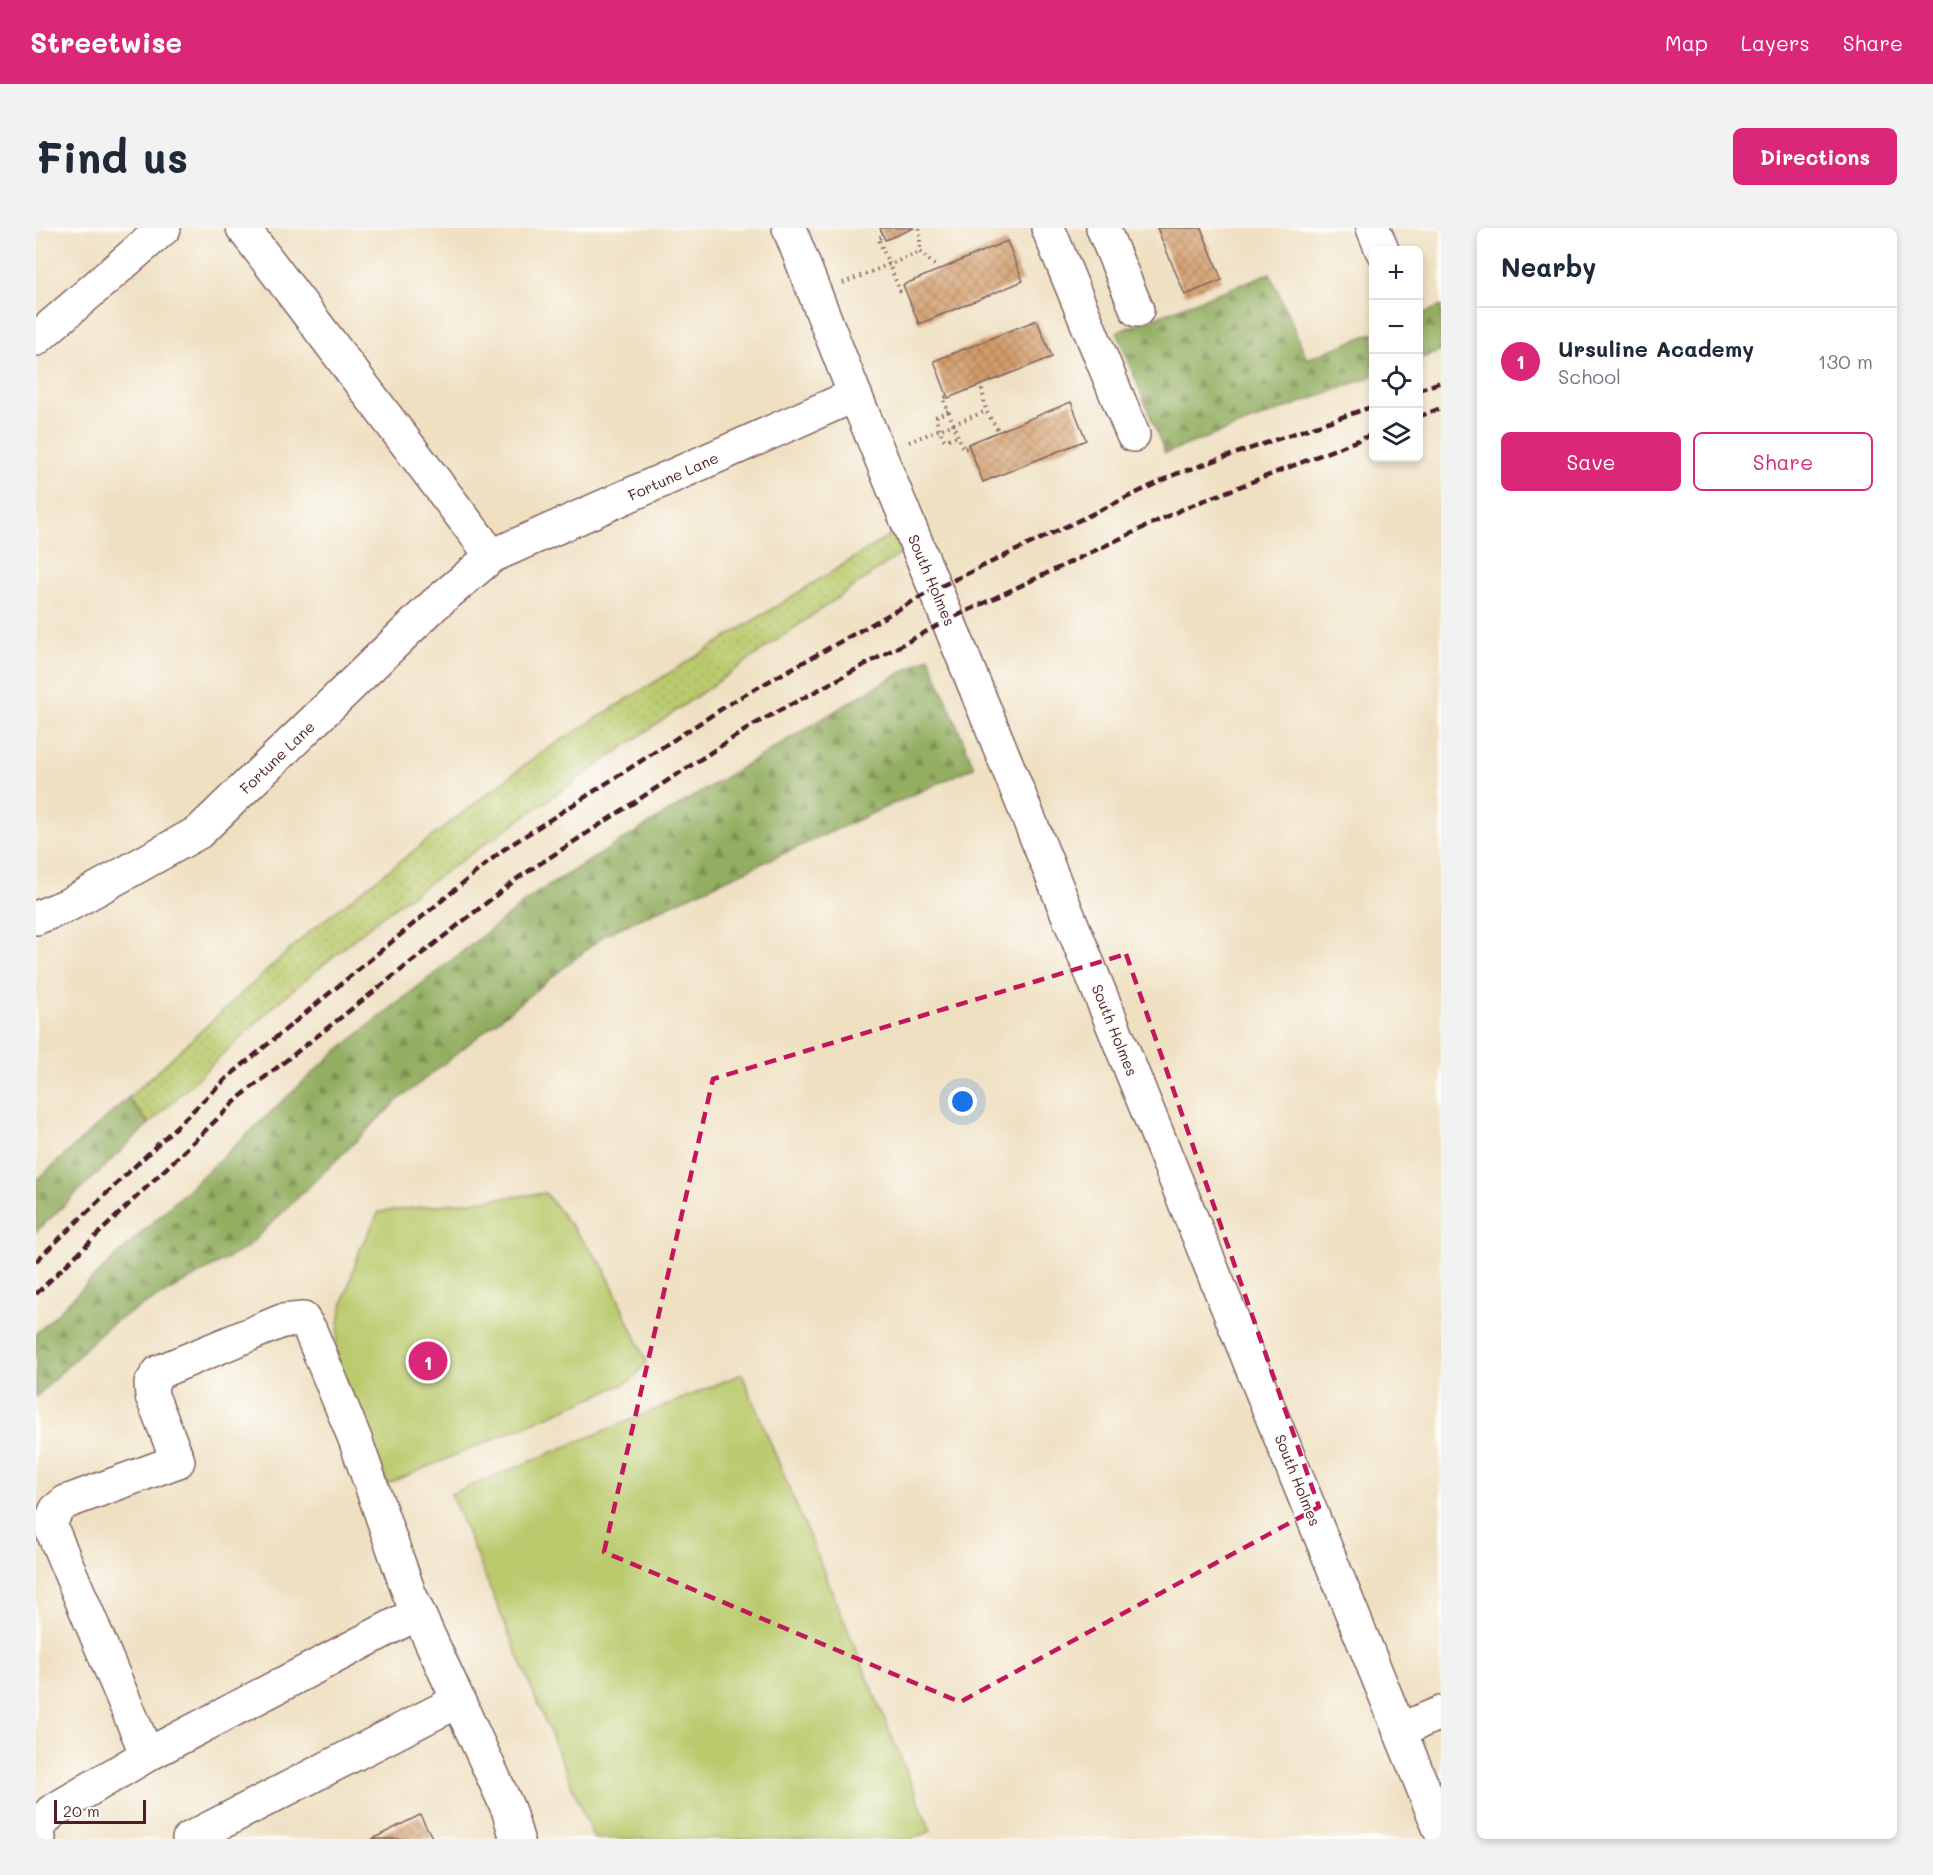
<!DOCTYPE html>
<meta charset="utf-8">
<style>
body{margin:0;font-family:Mali,sans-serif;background:#f2f2f3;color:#1f2937}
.controls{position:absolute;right:18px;top:18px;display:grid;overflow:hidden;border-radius:9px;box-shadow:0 3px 9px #0003}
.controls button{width:54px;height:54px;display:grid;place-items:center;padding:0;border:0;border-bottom:2px solid #e0e1e3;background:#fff;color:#1f2937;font:30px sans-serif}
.scale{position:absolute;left:18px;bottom:15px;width:92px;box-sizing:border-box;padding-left:6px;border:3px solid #4a1f2b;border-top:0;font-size:16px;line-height:21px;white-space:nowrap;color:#4a1f2b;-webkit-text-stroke:4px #fdfcf7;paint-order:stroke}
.you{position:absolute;left:927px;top:874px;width:21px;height:21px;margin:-15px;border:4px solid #fff;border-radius:50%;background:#1a73e8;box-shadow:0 0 0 9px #1a73e833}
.badge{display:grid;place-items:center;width:39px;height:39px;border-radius:50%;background:#db2777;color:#fff;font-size:20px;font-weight:700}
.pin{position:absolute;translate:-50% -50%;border:3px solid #fff;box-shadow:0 2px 6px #0006}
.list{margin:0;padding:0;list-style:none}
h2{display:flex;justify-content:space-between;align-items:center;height:78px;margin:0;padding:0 24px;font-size:26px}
h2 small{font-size:20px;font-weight:400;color:#747a83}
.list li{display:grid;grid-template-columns:39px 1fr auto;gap:18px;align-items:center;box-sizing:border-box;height:108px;padding:0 24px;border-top:2px solid #e0e1e3}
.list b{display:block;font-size:22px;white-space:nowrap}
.list p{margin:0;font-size:20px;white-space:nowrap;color:#747a83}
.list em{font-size:20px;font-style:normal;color:#747a83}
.actions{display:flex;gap:12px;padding:18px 24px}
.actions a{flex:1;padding:14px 0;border:2px solid #db2777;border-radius:9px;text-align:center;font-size:21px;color:#db2777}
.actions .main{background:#db2777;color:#fff}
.icon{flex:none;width:33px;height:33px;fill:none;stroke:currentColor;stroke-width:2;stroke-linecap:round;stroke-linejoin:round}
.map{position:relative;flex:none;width:1405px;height:1611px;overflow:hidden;border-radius:9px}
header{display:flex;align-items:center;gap:36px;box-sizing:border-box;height:84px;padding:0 30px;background:#db2777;color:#fff}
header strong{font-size:28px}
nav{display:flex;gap:33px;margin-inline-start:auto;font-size:21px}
.intro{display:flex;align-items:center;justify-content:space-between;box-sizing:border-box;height:144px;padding:0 36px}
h1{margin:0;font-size:42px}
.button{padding:15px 27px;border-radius:9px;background:#db2777;color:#fff;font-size:21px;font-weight:700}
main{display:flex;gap:36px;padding:0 36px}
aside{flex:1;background:#fff;border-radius:9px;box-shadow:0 3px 9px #0003}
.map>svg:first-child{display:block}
</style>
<header>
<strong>Streetwise</strong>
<nav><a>Map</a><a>Layers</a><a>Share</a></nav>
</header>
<div class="intro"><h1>Find us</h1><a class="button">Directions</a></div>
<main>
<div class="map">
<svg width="1405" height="1611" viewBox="0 0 1405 1611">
<defs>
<pattern id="grass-dots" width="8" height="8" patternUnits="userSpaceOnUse" patternTransform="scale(1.5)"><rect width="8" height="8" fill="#baca6d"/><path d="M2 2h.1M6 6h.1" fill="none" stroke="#a1ad5f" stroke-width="1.8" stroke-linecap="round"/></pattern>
<pattern id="forest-firs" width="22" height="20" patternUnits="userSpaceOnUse" patternTransform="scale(1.5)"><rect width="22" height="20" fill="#93ae60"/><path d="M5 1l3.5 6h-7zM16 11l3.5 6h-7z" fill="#7a8d4f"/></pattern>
<pattern id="building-cross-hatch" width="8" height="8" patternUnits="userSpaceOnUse" patternTransform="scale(1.5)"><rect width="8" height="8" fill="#d39d6b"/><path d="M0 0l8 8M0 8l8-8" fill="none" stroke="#ad7f58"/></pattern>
</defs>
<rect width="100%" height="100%" fill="#fdfcf7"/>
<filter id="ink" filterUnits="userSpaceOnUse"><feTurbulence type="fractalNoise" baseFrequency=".0167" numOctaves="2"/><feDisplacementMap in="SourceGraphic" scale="12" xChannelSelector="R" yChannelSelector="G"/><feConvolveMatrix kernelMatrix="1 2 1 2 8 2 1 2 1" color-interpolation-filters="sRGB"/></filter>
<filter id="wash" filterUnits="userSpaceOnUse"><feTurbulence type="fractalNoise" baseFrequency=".008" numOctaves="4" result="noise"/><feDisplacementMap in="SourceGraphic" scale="24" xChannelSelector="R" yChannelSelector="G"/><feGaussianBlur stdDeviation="1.35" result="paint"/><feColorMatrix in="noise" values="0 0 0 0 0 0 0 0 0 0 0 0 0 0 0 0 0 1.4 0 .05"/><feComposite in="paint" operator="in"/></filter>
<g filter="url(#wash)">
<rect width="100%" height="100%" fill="#efe0c2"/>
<path fill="url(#grass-dots)" stroke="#82744c" stroke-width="1.5" d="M858 305 867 324 346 688 240 776 113 896 92 870 274 703 503 526Z"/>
<g fill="url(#forest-firs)" stroke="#6e6646" stroke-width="1.5">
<path d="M1234 45 1271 131 1337 105V148L1129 225 1081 104Z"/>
<path d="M1405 78V123L1383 131V87Z"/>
<path d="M893 429 938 539 570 706 361 873 210 1020 74 1096 0 1169V1106L55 1052 296 827 499 666 673 559 836 461Z"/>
<path d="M92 870 113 896 0 1004V953Z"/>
</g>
<g fill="#baca6d" stroke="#82744c" stroke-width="1.5">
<path d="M509 965 567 1038 611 1134 595 1153 351 1256 299 1127 305 1082 324 1021 343 984Z"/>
<path d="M706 1146 895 1603 876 1611H558L415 1266Z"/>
</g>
<g id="blocks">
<g fill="url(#building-cross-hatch)">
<path d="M844 0H878L849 12Z"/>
<path d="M1121 0H1165L1186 52 1149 67Z"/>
<path d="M971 13 987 53 883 96 867 57Z"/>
<path d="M1001 92 1016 129 912 170 898 133Z"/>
<path d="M1035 174 1050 212 947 254 932 216Z"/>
<path d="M384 1587 397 1611H336Z"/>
</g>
</g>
</g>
<g filter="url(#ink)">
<use href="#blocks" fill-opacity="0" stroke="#846360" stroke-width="1.5"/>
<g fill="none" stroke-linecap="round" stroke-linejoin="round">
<defs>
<g id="minor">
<path d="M753 0 819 167 912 392 1405 1604"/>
<path d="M1012 0 1097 207"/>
<path d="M1067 0 1101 82"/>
<path d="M1337 0 1346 22"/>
<path d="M0 111 128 0"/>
<path d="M456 328 819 167"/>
<path d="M0 690 32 677 163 604 398 377 456 328 207 0"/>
<path d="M1363 1502 1405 1485"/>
<path d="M111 1527 382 1385"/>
<path d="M3 1611 2 1600 15 1584 111 1527 14 1297 20 1282 30 1274 142 1233 116 1168 115 1156 123 1144 246 1093 267 1091 274 1102 319 1211 373 1365 472 1581 481 1611"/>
<path d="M153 1611 422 1473"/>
</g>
</defs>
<use href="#minor" stroke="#846360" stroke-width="36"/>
<g stroke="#846360" stroke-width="4" stroke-dasharray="1.5 4.5" stroke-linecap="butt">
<path d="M884 0V24L902 40"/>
<path d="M845 9 842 10 864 63 867 62"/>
<path d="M807 55 884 24"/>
<path d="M946 161 950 183 962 202"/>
<path d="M910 169 907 170 927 221 931 220"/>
<path d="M912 183 901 188 900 192 907 210 909 212 922 208"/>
<path d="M873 214 950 183"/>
</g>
<use href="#minor" stroke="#fff" stroke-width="33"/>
<g stroke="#4a1f2b" stroke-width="4.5" stroke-dasharray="9 4.5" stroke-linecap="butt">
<path d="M1382 162 1405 154"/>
<path d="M1382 189 1405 180"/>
<path d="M0 1033 192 849 467 622 701 471 899 361 1140 246 1338 178"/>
<path d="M0 1066 205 868 482 650 717 497 912 392 1149 280 1338 206"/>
</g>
</g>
</g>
<path fill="none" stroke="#c2185b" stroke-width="4.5" stroke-dasharray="12 8" stroke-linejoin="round" d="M1090 726 1283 1279 924 1474 568 1324 677 851Z"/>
<g text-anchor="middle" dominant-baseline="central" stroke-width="4.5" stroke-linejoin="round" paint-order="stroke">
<g font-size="15" fill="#4a1f2b" stroke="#fdfcf7">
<text transform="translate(637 248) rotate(-24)">Fortune Lane</text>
<text transform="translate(896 352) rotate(67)">South Holmes</text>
<text transform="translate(241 529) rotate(-44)">Fortune Lane</text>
<text transform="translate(1079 802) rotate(68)">South Holmes</text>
<text transform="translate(1262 1252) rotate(68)">South Holmes</text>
</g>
</g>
</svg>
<div class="controls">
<button>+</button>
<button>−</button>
<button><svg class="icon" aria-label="locate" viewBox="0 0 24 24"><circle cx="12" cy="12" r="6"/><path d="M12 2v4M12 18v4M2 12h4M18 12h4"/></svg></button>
<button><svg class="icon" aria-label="layers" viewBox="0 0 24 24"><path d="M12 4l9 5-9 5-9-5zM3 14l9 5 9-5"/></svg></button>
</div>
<div class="scale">20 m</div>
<div class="you"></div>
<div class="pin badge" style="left:392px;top:1133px">1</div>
</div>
<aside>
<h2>Nearby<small></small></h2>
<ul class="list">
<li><span class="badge">1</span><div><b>Ursuline Academy</b><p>School</p></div><em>130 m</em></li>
</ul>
<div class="actions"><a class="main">Save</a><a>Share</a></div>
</aside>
</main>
